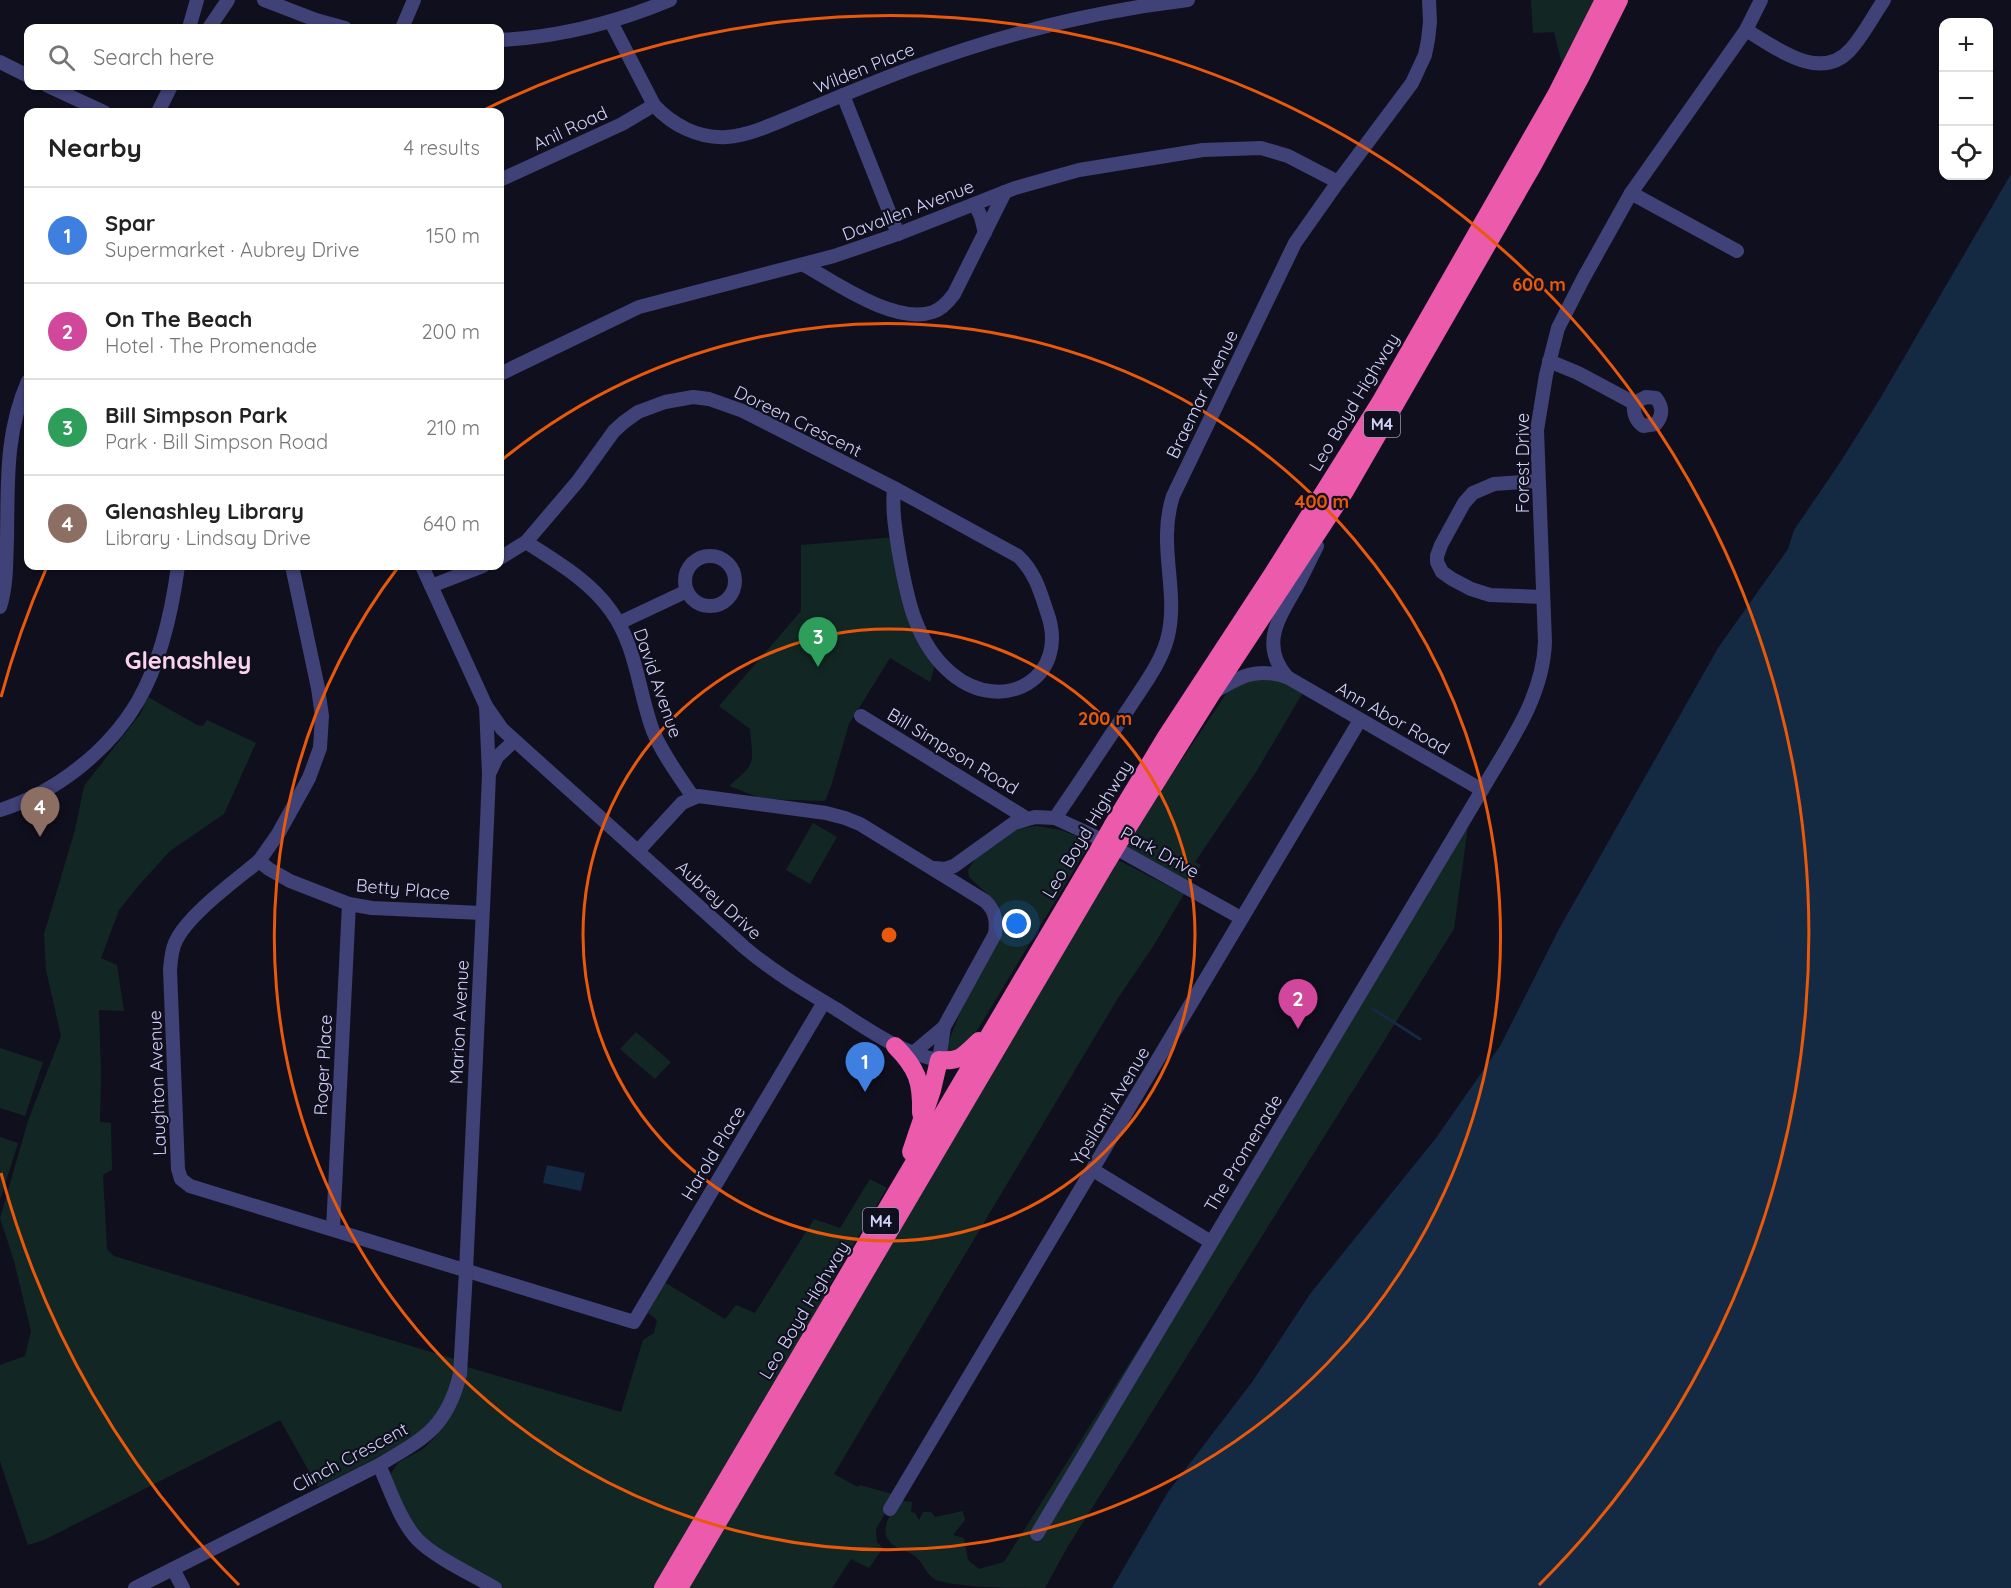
<!DOCTYPE html>
<meta charset="utf-8">
<style>
body{margin:0;font-family:Quicksand,sans-serif;background:#f2f2f2;color:#222}
.controls{position:absolute;right:18px;top:18px;display:grid;overflow:hidden;border-radius:12px;box-shadow:0 2px 4px #0004}
.controls button{width:54px;height:54px;display:grid;place-items:center;padding:0;border:0;border-bottom:2px solid #e0e0e0;background:#fff;color:#222;font:30px sans-serif}
.you{position:absolute;left:1017px;top:924px;width:21px;height:21px;margin:-15px;border:4px solid #fff;border-radius:50%;background:#1a73e8;box-shadow:0 0 0 9px #1a73e833}
.badge{display:grid;place-items:center;width:39px;height:39px;border-radius:50%;background:#7c3aed;color:#fff;font-size:20px;font-weight:700}
.pin{position:absolute;translate:-50% -50px;filter:drop-shadow(0 2px 3px #0008)}
.pin::after{content:'';position:absolute;top:32px;width:21px;height:18px;background:inherit;clip-path:polygon(0 0,100% 0,50% 100%)}
.list{margin:0;padding:0;list-style:none}
h2{display:flex;justify-content:space-between;align-items:center;height:78px;margin:0;padding:0 24px;font-size:26px}
h2 small{font-size:20px;font-weight:400;color:#767676}
.list li{display:grid;grid-template-columns:39px 1fr auto;gap:18px;align-items:center;box-sizing:border-box;height:96px;padding:0 24px;border-top:2px solid #e0e0e0}
.list b{display:block;font-size:22px;white-space:nowrap}
.list p{margin:0;font-size:20px;white-space:nowrap;color:#767676}
.list em{font-size:20px;font-style:normal;color:#767676}
.icon{flex:none;width:33px;height:33px;fill:none;stroke:currentColor;stroke-width:2;stroke-linecap:round;stroke-linejoin:round}
.map{position:relative;flex:none;width:2011px;height:1588px;overflow:hidden}
.search{position:absolute;background:#fff;box-shadow:0 2px 4px #0004;left:24px;top:24px;width:480px;height:66px;display:flex;align-items:center;gap:15px;box-sizing:border-box;padding:0 21px;border-radius:12px;color:#767676;font-size:22px}
.panel{position:absolute;background:#fff;box-shadow:0 2px 4px #0004;left:24px;top:108px;width:480px;height:462px;border-radius:12px}
.map>svg:first-child{display:block}
</style>
<div class="map">
<svg width="2011" height="1588" viewBox="0 0 2011 1588">
<rect width="100%" height="100%" fill="#100f1e"/>
<g fill="#122724">
<path d="M1531 0H1594L1563 68 1554 32 1533 33Z"/>
<path d="M897 537 935 665 930 682 890 658 849 724 831 786 825 801 763 799 729 786C757 762 753 764 750 729L719 706 801 611V545Z"/>
<path d="M1268 678 1287 684 1302 694 1256 772 1195 862 1201 865 1190 883 1125 847C1157 794 1194 743 1228 691L1237 683Z"/>
<path d="M148 697 197 725 203 726 207 720 256 743 224 814 170 851 139 885 119 910 101 958 117 965 124 1011 99 1010 101 1073 100 1122 111 1123 112 1170 103 1175 107 1249 114 1256 454 1359V1377L444 1405 422 1433 359 1467 318 1487 280 1420 44 1540 28 1545 0 1461V1365L25 1356 31 1331 14 1261 0 1218 28 1121 61 1036 46 970 44 934 75 830 84 786 141 713Z"/>
<path d="M813 823 837 837 810 884 786 870Z"/>
<path d="M1037 826 1061 830 1091 842 981 1024 964 1049 944 1053 962 1008 1002 932V915L997 903 969 877 968 870 978 855 1016 829Z"/>
<path d="M1468 826 1454 929 1067 1548 1045 1588C1016 1588 961 1588 936 1580 925 1574 923 1562 915 1556 910 1552 903 1551 898 1548 874 1535 890 1515 900 1498L904 1501 912 1502 911 1512 915 1513 919 1520 923 1512H931L935 1517 963 1511 965 1520 953 1535 964 1538 968 1560 979 1569 1004 1562Z"/>
<path d="M1118 860 1184 894 1154 945 1118 998 834 1474 858 1487 860 1485 896 1495 876 1529 877 1542 883 1548 869 1568 851 1559 832 1588H687Z"/>
<path d="M636 1032 671 1062 655 1079 620 1049Z"/>
<path d="M0 1048 43 1062 25 1116 0 1108Z"/>
<path d="M0 1137 18 1143 1 1197H0Z"/>
<path d="M870 1179 887 1188 829 1286 797 1352 657 1588H504L436 1548 420 1535 403 1508 391 1482V1473L399 1462 423 1449 436 1436 446 1421 467 1367 621 1412 643 1340 654 1333 657 1320 648 1313 664 1282 725 1319 736 1305 755 1313 814 1219 840 1228Z"/>
</g>
<g fill="#142942">
<path d="M2011 174V1588H1112L1168 1492 1252 1382 1310 1294 1436 1138 1500 1046 1559 929 1718 648 1788 549 1794 530 1841 461 1881 397Z"/>
<path d="M547 1165 585 1173 581 1191 543 1183Z"/>
</g>
<g fill="none" stroke-linecap="round" stroke-linejoin="round">
<path stroke="#142942" stroke-width="3" d="M1373 1009 1420 1039"/>
<g stroke="#3f4177" stroke-width="14">
<path d="M264 0 316 20 345 28"/>
<path d="M611 22 654 105C672 125 699 139 727 137 752 135 777 122 800 113 838 97 876 81 914 67 1003 34 1094 11 1188 0"/>
<path d="M189 28 197 0"/>
<path d="M209 28 228 0"/>
<path d="M402 28 414 0"/>
<path d="M1746 30C1775 47 1820 83 1850 50 1863 36 1873 16 1884 0"/>
<path d="M500 40C559 37 615 23 670 0"/>
<path d="M0 62 28 76"/>
<path d="M48 86 104 112"/>
<path d="M843 95 898 234"/>
<path d="M158 112 171 86"/>
<path d="M500 180 622 124 654 105"/>
<path d="M1631 193 1737 251"/>
<path d="M975 204 981 217 985 233"/>
<path d="M804 265C836 283 895 325 933 312 942 309 948 302 954 294L1005 192"/>
<path d="M1549 361 1578 373 1634 403 1646 397 1656 398C1663 407 1663 415 1656 424L1643 426C1635 420 1633 412 1634 403"/>
<path d="M500 374 639 307 834 256 898 234 1015 188 1079 170 1203 150 1261 148 1288 156 1338 182"/>
<path d="M1538 481 1494 484 1473 493 1464 503 1441 545 1437 556V562L1442 572 1452 579 1471 589 1490 595 1543 597"/>
<path d="M526 542C557 562 590 581 611 611 637 647 638 691 653 731 663 755 679 776 693 797"/>
<circle cx="710" cy="581" r="25"/>
<path d="M500 558 526 542 578 481 614 431 624 422 638 412 665 402 693 397 709 399 743 411 894 488 1018 556C1035 572 1040 591 1047 612 1071 678 1003 716 952 674 914 643 906 593 898 547 895 527 892 509 894 488"/>
<path d="M292 566 318 688 322 716 320 748 309 778 278 834 259 861C236 880 186 916 175 943 171 952 171 961 170 970L178 1169 181 1179 190 1186 634 1322 824 1002"/>
<path d="M422 566 486 706 502 729 744 947C772 971 804 990 836 1009 869 1030 900 1053 939 1060L944 1027 995 934C997 920 995 910 985 901L860 824 845 818 826 813 698 796 682 803 638 851"/>
<path d="M431 586 483 566"/>
<path d="M0 607C7 585 6 562 7 539 8 483 5 433 28 381"/>
<path d="M619 623 687 591"/>
<path d="M1287 677C1260 645 1278 619 1296 588 1303 575 1310 560 1317 546"/>
<path d="M1214 692C1241 676 1256 667 1287 677L1482 790"/>
<path d="M861 716 1026 818"/>
<path d="M490 772 497 757 514 741"/>
<path d="M0 810C55 793 109 751 138 701 161 661 172 611 178 566"/>
<path d="M1055 818C1080 782 1104 745 1129 708 1143 686 1162 662 1168 636 1179 590 1157 545 1173 496L1295 243 1338 182 1412 83 1425 55 1428 40 1430 22 1429 0"/>
<path d="M259 861 269 869 290 881 349 904 372 908 482 913"/>
<path d="M935 868 945 869 954 866 1014 823 1035 817 1055 818 1094 836 1241 918"/>
<path d="M913 1053 944 1027"/>
<path d="M1093 1170 1211 1242"/>
<path d="M333 1229 349 904"/>
<path d="M379 1465C390 1489 399 1519 417 1539 434 1557 473 1575 495 1588"/>
<path d="M890 1509 1360 720"/>
<path d="M1037 1534 1482 790C1509 743 1543 698 1545 642L1537 430 1546 375 1558 328 1583 279 1631 193 1746 30 1761 0"/>
<path d="M173 1569 183 1588"/>
<path d="M135 1588 379 1465C423 1439 447 1428 460 1374L466 1271 487 822 489 774 486 707"/>
</g>
<g stroke="#eb5aab" stroke-width="18">
<path d="M1113 825 1166 737 1272 575 1381 401 1556 95 1604 0"/>
<path d="M1123 835 1212 693 1345 491 1533 165 1580 78 1619 0"/>
<path d="M895 1046C917 1068 922 1082 921 1113"/>
<path d="M911 1152 932 1090 939 1060C961 1062 964 1055 979 1041"/>
<path d="M663 1588 1097 853"/>
<path d="M679 1588 1108 860"/>
</g>
<g stroke="#eb5aab" stroke-width="18">
<path d="M1097 853 1113 825"/>
<path d="M1108 860 1123 835"/>
</g>
</g>
<g fill="none" stroke="#e8590c" stroke-width="3">
<circle cx="889" cy="935" r="306"/>
<path d="M503 459A613 613 0 1 1 399 566"/>
<path d="M239 1585A919 919 0 0 1 1 1173M1 697A919 919 0 0 1 46 569M486 109A919 919 0 0 1 1539 1585"/>
</g>
<g text-anchor="middle" dominant-baseline="central" stroke-width="4.5" stroke-linejoin="round" paint-order="stroke">
<g fill="#100f1e" stroke="#9897b7" stroke-width="1.5">
<rect x="1364" y="411" width="36" height="26" rx="4.5"/>
<rect x="863" y="1208" width="36" height="26" rx="4.5"/>
</g>
<g font-size="16" font-weight="bold" fill="#d2d1f9">
<text x="1382" y="424">M4</text>
<text x="881" y="1221">M4</text>
</g>
<g font-size="18" fill="#d2d1f9" stroke="#100f1e">
<text transform="translate(864 68) rotate(-22)">Wilden Place</text>
<text transform="translate(570 128) rotate(-25)">Anil Road</text>
<text transform="translate(908 210) rotate(-21)">Davallen Avenue</text>
<text transform="translate(1202 394) rotate(-64)">Braemar Avenue</text>
<text transform="translate(1354 402) rotate(-59)">Leo Boyd Highway</text>
<text transform="translate(798 421) rotate(26)">Doreen Crescent</text>
<text transform="translate(1522 463) rotate(-90)">Forest Drive</text>
<text transform="translate(658 683) rotate(71)">David Avenue</text>
<text transform="translate(1393 718) rotate(30)">Ann Abor Road</text>
<text transform="translate(953 751) rotate(31)">Bill Simpson Road</text>
<text transform="translate(1087 829) rotate(-59)">Leo Boyd Highway</text>
<text transform="translate(1160 852) rotate(29)">Park Drive</text>
<text transform="translate(403 889) rotate(5)">Betty Place</text>
<text transform="translate(719 900) rotate(42)">Aubrey Drive</text>
<text transform="translate(459 1022) rotate(-87)">Marion Avenue</text>
<text transform="translate(323 1065) rotate(-87)">Roger Place</text>
<text transform="translate(157 1083) rotate(-92)">Laughton Avenue</text>
<text transform="translate(1110 1106) rotate(-59)">Ypsilanti Avenue</text>
<text transform="translate(713 1153) rotate(-59)">Harold Place</text>
<text transform="translate(1243 1153) rotate(-59)">The Promenade</text>
<text transform="translate(804 1310) rotate(-59)">Leo Boyd Highway</text>
<text transform="translate(350 1457) rotate(-28)">Clinch Crescent</text>
</g>
<g font-size="24" font-weight="bold" fill="#fad3ef" stroke="#100f1e">
<text x="188" y="660">Glenashley</text>
</g>
</g>
<circle cx="889" cy="935" r="9" fill="#e8590c" stroke="#100f1e" stroke-width="3"/>
<g font-size="18" text-anchor="middle" font-weight="bold" fill="#e8590c" stroke="#100f1e" stroke-width="4.5" stroke-linejoin="round" paint-order="stroke">
<text x="1539" y="291">600 m</text>
<text x="1322" y="508">400 m</text>
<text x="1105" y="725">200 m</text>
</g>
</svg>
<div class="controls">
<button>+</button>
<button>−</button>
<button><svg class="icon" aria-label="locate" viewBox="0 0 24 24"><circle cx="12" cy="12" r="6"/><path d="M12 2v4M12 18v4M2 12h4M18 12h4"/></svg></button>
</div>
<div class="you"></div>
<div class="pin badge" style="left:865px;top:1092px;background:#3f7fe0">1</div>
<div class="pin badge" style="left:1298px;top:1029px;background:#d1479c">2</div>
<div class="pin badge" style="left:818px;top:667px;background:#2e9e5b">3</div>
<div class="pin badge" style="left:40px;top:837px;background:#8d6e63">4</div>
<div class="search"><svg class="icon" aria-label="search" viewBox="0 0 24 24"><circle cx="10" cy="10" r="6"/><path d="M15 15l6 6"/></svg>Search here</div>
<section class="panel">
<h2>Nearby<small>4 results</small></h2>
<ul class="list">
<li><span class="badge" style="background:#3f7fe0">1</span><div><b>Spar</b><p>Supermarket · Aubrey Drive</p></div><em>150 m</em></li>
<li><span class="badge" style="background:#d1479c">2</span><div><b>On The Beach</b><p>Hotel · The Promenade</p></div><em>200 m</em></li>
<li><span class="badge" style="background:#2e9e5b">3</span><div><b>Bill Simpson Park</b><p>Park · Bill Simpson Road</p></div><em>210 m</em></li>
<li><span class="badge" style="background:#8d6e63">4</span><div><b>Glenashley Library</b><p>Library · Lindsay Drive</p></div><em>640 m</em></li>
</ul>
</section>
</div>
